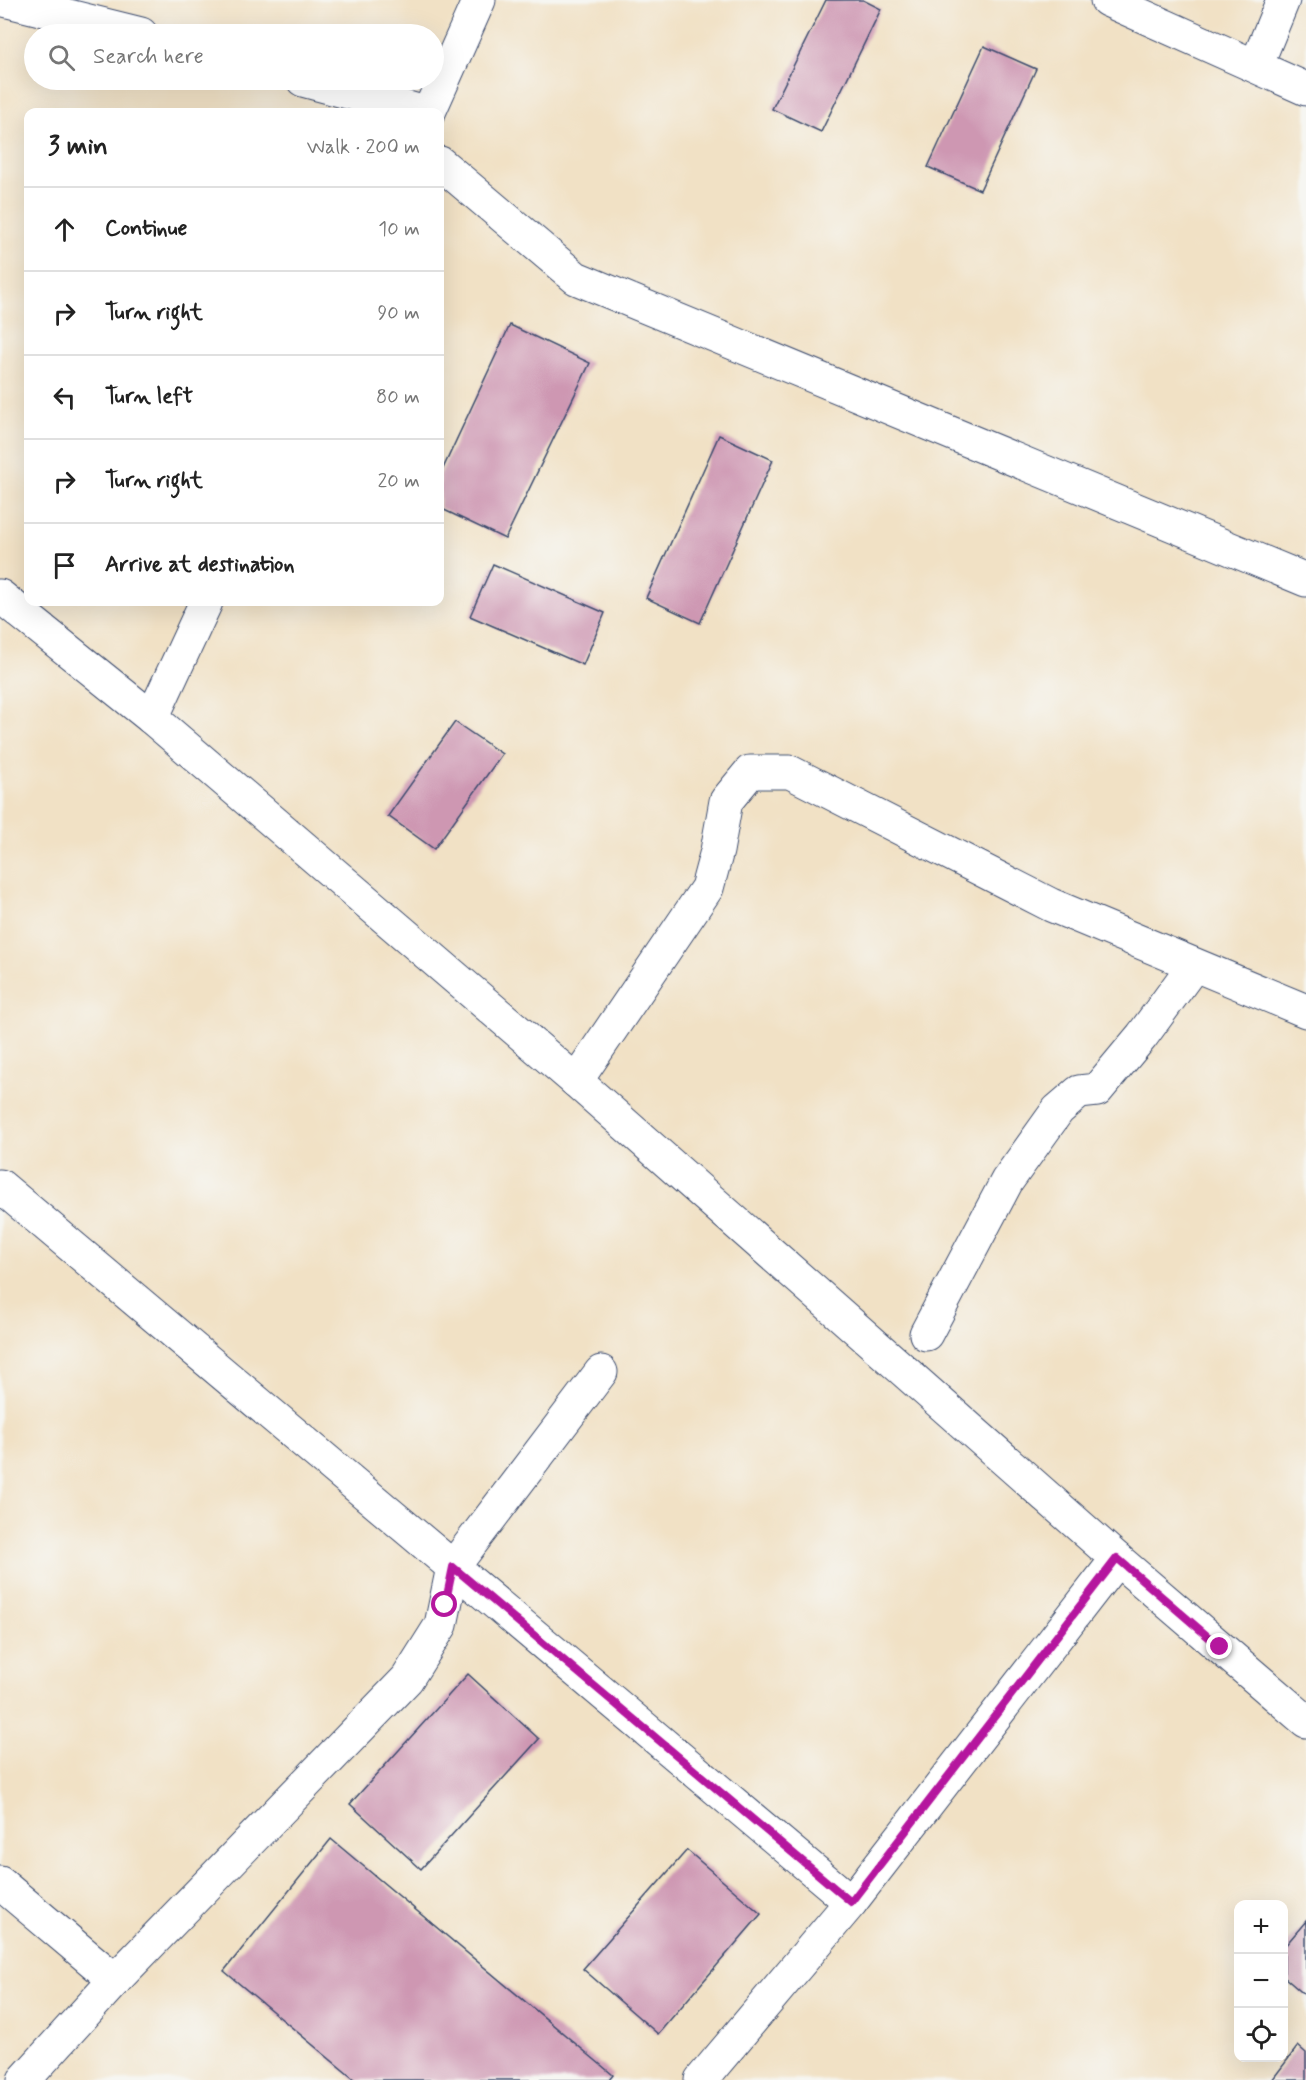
<!DOCTYPE html>
<meta charset="utf-8">
<style>
body{margin:0;font-family:Mynerve,sans-serif;background:#f2f2f2;color:#222}
.controls{position:absolute;right:18px;bottom:18px;display:grid;overflow:hidden;border-radius:12px;box-shadow:0 6px 24px #0002}
.controls button{width:54px;height:54px;display:grid;place-items:center;padding:0;border:0;border-bottom:2px solid #e0e0e0;background:#fff;color:#222;font:30px sans-serif}
.stop{position:absolute;width:18px;height:18px;margin:-14px;border:4px solid #b5179e;border-radius:50%;background:#fff}
.stop.end{background:#b5179e;border-color:#fff;box-shadow:0 2px 6px #0008}
.list{margin:0;padding:0;list-style:none}
h2{display:flex;justify-content:space-between;align-items:center;height:78px;margin:0;padding:0 24px;font-size:26px}
h2 small{font-size:20px;font-weight:400;color:#767676}
.list li{display:grid;grid-template-columns:39px 1fr auto;gap:18px;align-items:center;box-sizing:border-box;height:84px;padding:0 24px;border-top:2px solid #e0e0e0}
.list b{display:block;font-size:22px;white-space:nowrap}
.list em{font-size:20px;font-style:normal;color:#767676}
.icon{flex:none;width:33px;height:33px;fill:none;stroke:currentColor;stroke-width:2;stroke-linecap:round;stroke-linejoin:round}
.map{position:relative;flex:none;width:1306px;height:2080px;overflow:hidden}
.search{position:absolute;background:#fff;box-shadow:0 6px 24px #0002;left:24px;top:24px;width:420px;height:66px;display:flex;align-items:center;gap:15px;box-sizing:border-box;padding:0 21px;border-radius:33px;color:#767676;font-size:22px}
.panel{position:absolute;background:#fff;box-shadow:0 6px 24px #0002;left:24px;top:108px;width:420px;height:498px;border-radius:12px}
.map>svg:first-child{display:block}
</style>
<div class="map">
<svg width="1306" height="2080" viewBox="0 0 1306 2080">
<rect width="100%" height="100%" fill="#f6f6f2"/>
<filter id="ink" filterUnits="userSpaceOnUse"><feTurbulence type="fractalNoise" baseFrequency=".0167" numOctaves="2"/><feDisplacementMap in="SourceGraphic" scale="12" xChannelSelector="R" yChannelSelector="G"/><feConvolveMatrix kernelMatrix="1 2 1 2 8 2 1 2 1" color-interpolation-filters="sRGB"/></filter>
<filter id="wash" filterUnits="userSpaceOnUse"><feTurbulence type="fractalNoise" baseFrequency=".008" numOctaves="4" result="noise"/><feDisplacementMap in="SourceGraphic" scale="24" xChannelSelector="R" yChannelSelector="G"/><feGaussianBlur stdDeviation="1.35" result="paint"/><feColorMatrix in="noise" values="0 0 0 0 0 0 0 0 0 0 0 0 0 0 0 0 0 1.4 0 .05"/><feComposite in="paint" operator="in"/></filter>
<g filter="url(#wash)">
<rect width="100%" height="100%" fill="#f1e1c5"/>
<g id="blocks">
<g fill="#ce97b2">
<path d="M826 0H863L881 9 821 132 772 109Z"/>
<path d="M984 46 1036 69 980 190 928 167Z"/>
<path d="M510 325 590 363 505 539 440 508V475Z"/>
<path d="M719 435 773 460 700 623 646 598Z"/>
<path d="M493 564 605 613 583 665 470 616Z"/>
<path d="M455 722 502 754 434 849 388 816Z"/>
<path d="M468 1674 539 1739 421 1869 350 1804Z"/>
<path d="M331 1839 613 2075 609 2080H355L224 1971Z"/>
<path d="M687 1850 761 1914 658 2034 583 1969Z"/>
<path d="M1306 1921V1996L1284 1977V1947Z"/>
<path d="M1298 2046 1306 2053V2080H1272Z"/>
</g>
</g>
</g>
<g filter="url(#ink)">
<use href="#blocks" fill-opacity="0" stroke="#3b4a6d" stroke-width="1.5"/>
<g fill="none" stroke-linecap="round" stroke-linejoin="round">
<defs>
<g id="minor">
<path d="M4 0 141 34"/>
<path d="M1107 0 1306 89"/>
<path d="M1256 66 1283 0"/>
<path d="M303 80 422 112"/>
<path d="M429 112 479 0"/>
<path d="M440 163 576 278 1306 580"/>
<path d="M0 596 152 718 576 1081 1117 1559 1306 1721"/>
<path d="M152 718 206 602"/>
<path d="M576 1081 707 888 717 851 726 801 750 772H790L1051 905 1306 1011"/>
<path d="M0 1186 851 1902"/>
<path d="M926 1334 1007 1181 1058 1110 1079 1092 1097 1090 1142 1036 1194 965"/>
<path d="M0 1883 115 1980"/>
<path d="M24 2080 115 1980 407 1679 441 1625 453 1567 601 1372"/>
<path d="M701 2080 851 1902 1117 1559"/>
</g>
</defs>
<use href="#minor" stroke="#3b4a6d" stroke-width="35"/>
<use href="#minor" stroke="#fff" stroke-width="33"/>
</g>
</g>
<g fill="none" stroke-linecap="round" stroke-linejoin="round" filter="url(#ink)">
<path stroke="#b5179e" stroke-width="8" d="M445 1605 453 1567 851 1902 1117 1558 1220 1647"/>
</g>
</svg>
<div class="controls">
<button>+</button>
<button>−</button>
<button><svg class="icon" aria-label="locate" viewBox="0 0 24 24"><circle cx="12" cy="12" r="6"/><path d="M12 2v4M12 18v4M2 12h4M18 12h4"/></svg></button>
</div>
<div class="stop" style="left:445px;top:1605px"></div>
<div class="stop end" style="left:1220px;top:1647px"></div>
<div class="search"><svg class="icon" aria-label="search" viewBox="0 0 24 24"><circle cx="10" cy="10" r="6"/><path d="M15 15l6 6"/></svg>Search here</div>
<section class="panel">
<h2>3 min<small>Walk · 200 m</small></h2>
<ul class="list">
<li><svg class="icon" aria-label="ahead" viewBox="0 0 24 24"><path d="M12 20V5M6 11l6-6 6 6"/></svg><div><b>Continue</b></div><em>10 m</em></li>
<li><svg class="icon" aria-label="right" viewBox="0 0 24 24"><path d="M7 20v-9h11M14 6l5 5-5 5"/></svg><div><b>Turn right</b></div><em>90 m</em></li>
<li><svg class="icon" aria-label="left" viewBox="0 0 24 24"><path d="M17 20v-9H6M10 6l-5 5 5 5"/></svg><div><b>Turn left</b></div><em>80 m</em></li>
<li><svg class="icon" aria-label="right" viewBox="0 0 24 24"><path d="M7 20v-9h11M14 6l5 5-5 5"/></svg><div><b>Turn right</b></div><em>20 m</em></li>
<li><svg class="icon" aria-label="arrive" viewBox="0 0 24 24"><path d="M6 21V4h12l-3 4 3 4H6"/></svg><div><b>Arrive at destination</b></div></li>
</ul>
</section>
</div>
